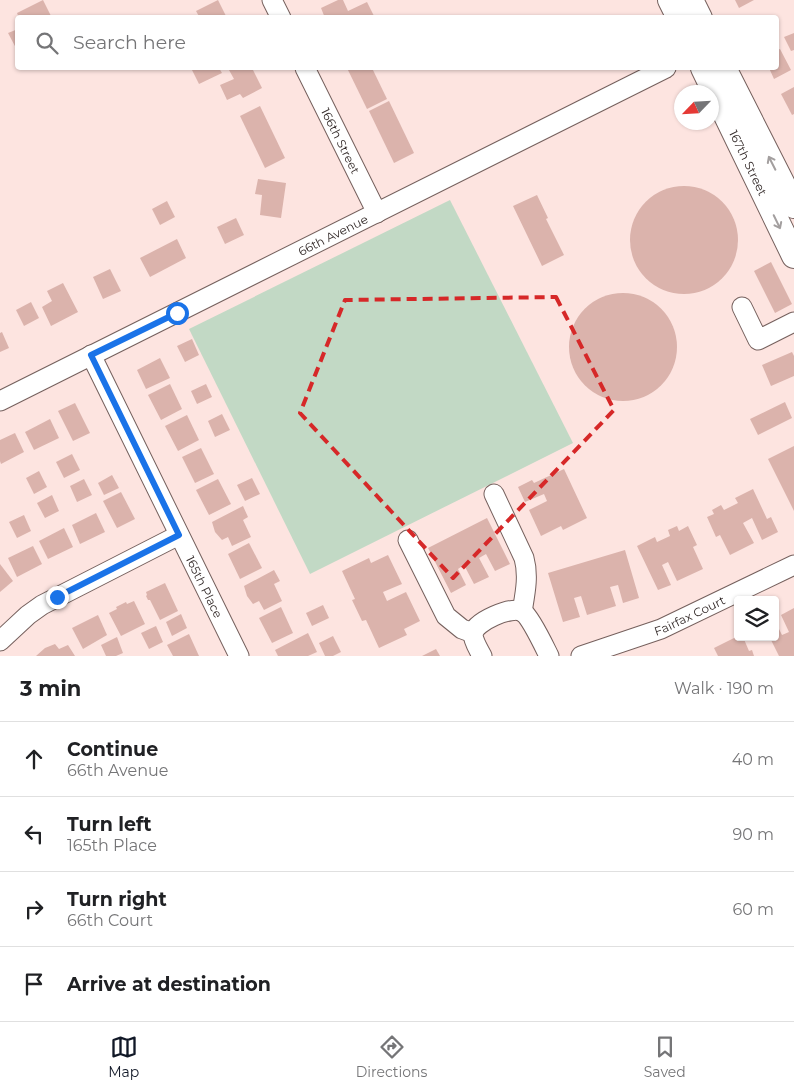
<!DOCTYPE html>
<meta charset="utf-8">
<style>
body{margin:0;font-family:Montserrat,sans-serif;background:#f2f2f2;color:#202124}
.controls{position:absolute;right:15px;bottom:15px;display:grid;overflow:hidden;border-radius:5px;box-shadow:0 1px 4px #0004}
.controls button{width:45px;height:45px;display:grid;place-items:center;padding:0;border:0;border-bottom:1px solid #e0e0e0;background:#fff;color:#202124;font:25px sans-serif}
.compass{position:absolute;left:674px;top:85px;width:45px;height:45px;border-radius:50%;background:#fff;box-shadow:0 1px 4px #0004;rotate:245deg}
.stop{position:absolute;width:15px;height:15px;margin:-11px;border:4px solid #1a73e8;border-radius:50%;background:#fff}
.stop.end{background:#1a73e8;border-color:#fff;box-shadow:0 1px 5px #0008}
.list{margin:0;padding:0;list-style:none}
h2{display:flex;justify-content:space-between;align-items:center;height:65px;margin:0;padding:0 20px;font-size:21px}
h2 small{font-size:16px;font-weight:400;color:#757577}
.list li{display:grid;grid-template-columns:32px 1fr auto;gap:15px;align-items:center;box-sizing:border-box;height:75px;padding:0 20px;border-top:1px solid #e0e0e0}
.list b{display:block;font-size:19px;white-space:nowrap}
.list p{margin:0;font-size:16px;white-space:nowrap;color:#757577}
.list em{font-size:16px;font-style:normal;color:#757577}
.icon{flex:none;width:28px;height:28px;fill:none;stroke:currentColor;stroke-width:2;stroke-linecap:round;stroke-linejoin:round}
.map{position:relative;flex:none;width:794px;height:656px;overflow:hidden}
.search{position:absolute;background:#fff;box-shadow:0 1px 4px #0004;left:15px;right:15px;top:15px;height:55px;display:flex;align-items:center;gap:12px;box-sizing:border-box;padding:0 18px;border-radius:5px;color:#757577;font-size:19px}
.sheet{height:365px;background:#fff}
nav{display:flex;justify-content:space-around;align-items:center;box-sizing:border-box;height:70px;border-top:1px solid #e0e0e0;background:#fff;font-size:14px;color:#757577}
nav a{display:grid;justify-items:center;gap:2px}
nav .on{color:#111827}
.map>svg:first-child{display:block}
</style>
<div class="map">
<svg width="794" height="656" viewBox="0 0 794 656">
<rect width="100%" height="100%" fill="#fde4e0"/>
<path fill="#c2d9c5" d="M450 200 573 443 310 574 189 329Z"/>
<g fill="#dbb3ac">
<path d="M43 0 52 18H19L17 13Z"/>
<path d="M218 0 227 18H200L196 11Z"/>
<path d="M338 0H343L348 11 367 2 375 18H325L321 8Z"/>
<path d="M735 0H754L739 8Z"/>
<path d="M18 29V48H16L8 33Z"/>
<path d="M794 33V50L791 51 784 37Z"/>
<path d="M780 49 791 70 774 79 769 68H776V50Z"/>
<path d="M191 68H219L222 73 199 84Z"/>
<path d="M235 68H252L262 88 243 98 240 94 227 100 220 85 234 79 229 70Z"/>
<path d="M347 68H372L387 99 367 109Z"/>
<path d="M794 87V114L792 115 781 94Z"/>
<path d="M389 101 414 153 394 163 369 111Z"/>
<path d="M260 106 285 158 265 168 240 116Z"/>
<path d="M258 179 286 183 281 218 260 215 262 195 255 194Z"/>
<circle cx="684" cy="240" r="54"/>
<path d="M537 195 548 218 546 219 564 255 542 266 513 206Z"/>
<path d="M167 201 175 217 160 225 152 209Z"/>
<path d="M236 218 244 235 225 244 217 227Z"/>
<path d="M177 239 186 258 150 277 140 258Z"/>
<path d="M771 262 792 304 775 313 754 271Z"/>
<path d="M110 269 121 291 103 299 93 277Z"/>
<path d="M63 283 78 312 51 326 42 307 52 301 47 291Z"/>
<circle cx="623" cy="347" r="54"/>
<path d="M31 302 39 318 24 326 16 310Z"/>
<path d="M2 332 9 348 0 352V333Z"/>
<path d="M192 339 199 355 185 362 177 346Z"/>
<path d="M792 352 794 356V376L771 386 762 365Z"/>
<path d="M160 358 170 378 146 389 137 370Z"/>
<path d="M170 384 182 409 161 420 148 395Z"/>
<path d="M206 384 212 397 197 404 191 391Z"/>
<path d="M785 402 792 418 758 435 750 419Z"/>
<path d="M75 403 90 433 73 441 58 411Z"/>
<path d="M222 414 230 430 215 437 208 421Z"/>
<path d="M187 415 199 440 178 451 165 426Z"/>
<path d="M50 419 59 438 34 450 25 432Z"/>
<path d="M15 433 24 452 1 464 0 461V440Z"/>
<path d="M794 446V511L768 459Z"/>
<path d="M201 448 214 474 195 483 182 457Z"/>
<path d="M72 454 80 470 64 478 56 462Z"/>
<path d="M564 469 587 518 563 530 561 526 541 536 529 510 547 501 544 494 525 502 518 487 532 480 534 483Z"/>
<path d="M39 471 47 487 34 494 26 478Z"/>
<path d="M112 475 119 488 104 495 98 483Z"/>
<path d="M252 478 260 494 245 501 237 485Z"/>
<path d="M84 479 92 495 77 502 70 486Z"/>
<path d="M218 479 231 504 209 515 196 490Z"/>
<path d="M753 489 767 519 771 517 778 532 762 540 752 518 743 523 754 543 730 555 720 535 716 537 707 517 714 514 712 510 721 505 724 510 738 503 735 498Z"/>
<path d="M121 492 135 519 117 528 103 501Z"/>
<path d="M52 495 59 511 45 518 37 503Z"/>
<path d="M243 506 248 517 243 520 251 537 232 546 228 537 222 540 215 532 212 522Z"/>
<path d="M96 513 105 532 80 544 72 525Z"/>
<path d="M24 515 31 531 17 538 9 522Z"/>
<path d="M487 518 510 564 495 571 486 554 479 558 489 577 474 584 464 565 458 569 466 585 451 593 428 548Z"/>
<path d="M677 526 679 531 688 526 697 545 693 547 703 569 677 581 668 562 662 565 671 585 658 590 637 546 655 537 657 542 670 536 668 530Z"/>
<path d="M64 528 73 547 48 559 39 541Z"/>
<path d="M249 543 262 568 240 579 228 554Z"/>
<path d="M33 546 42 564 17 577 8 558Z"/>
<path d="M625 550 639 598 623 603 618 585 610 587 616 606 587 615 581 596 574 598 580 617 563 622 548 573Z"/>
<path d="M388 555 402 584 383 592 387 601 406 592 420 621 404 629 407 635 379 648 366 620 362 621 352 600 355 599 342 571 369 558 371 563Z"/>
<path d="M0 564 13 581 0 592Z"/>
<path d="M274 570 280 581 274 584 282 601 264 610 259 601 253 604 247 596 244 586Z"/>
<path d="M165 583 178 611 160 620 150 600H148L146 596 147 595 146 592Z"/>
<path d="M134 601 145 624 121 636 109 613 117 609 116 607 126 602 127 604Z"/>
<path d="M323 605 329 618 312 626 306 613Z"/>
<path d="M281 607 293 633 272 643 259 618Z"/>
<path d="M794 608V656H779L770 638 766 640 764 637H775V621L782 635 789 632 781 615Z"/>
<path d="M181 614 187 628 172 636 166 622Z"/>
<path d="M98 615 107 635 83 649 72 628Z"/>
<path d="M156 626 163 642 149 649 141 633Z"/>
<path d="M308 633 317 652 308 656H278L275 650Z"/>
<path d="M189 634 199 656H173L167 645Z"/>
<path d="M333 636 341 652 333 656H325L319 643Z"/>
<path d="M738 636 743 637 749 651 752 650 754 656H718L714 648Z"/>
<path d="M117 637 123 653 116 656H106L101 645Z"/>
<path d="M55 644 59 649 68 645 75 656H36L45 648Z"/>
<path d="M436 649 440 656H422Z"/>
</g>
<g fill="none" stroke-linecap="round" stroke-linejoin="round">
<defs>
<g id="minor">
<path d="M272 0 281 18"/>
<path id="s1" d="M305 68 377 213"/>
<path d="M742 307 758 340 794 322"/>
<path id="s2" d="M91 355 239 656"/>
<path id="s3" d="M0 401 666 68"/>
<path d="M494 494 524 558C529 576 525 594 522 612"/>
<path d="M408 540 446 616 462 629 473 633"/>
<path d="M0 641 28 615 42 605 179 535"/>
<path d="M482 656C479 650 473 641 473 634 474 622 512 605 523 612 531 618 544 646 549 656"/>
<path id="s4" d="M581 656 661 629 794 565"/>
</g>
<g id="major">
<path d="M670 0 679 18"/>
<path d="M691 0 700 18"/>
<path id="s5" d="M703 68 794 256"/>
<path d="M724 68 794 206"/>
</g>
</defs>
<use href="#minor" stroke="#75605d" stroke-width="21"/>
<use href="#major" stroke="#75605d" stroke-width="26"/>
<use href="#minor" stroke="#fff" stroke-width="19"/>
<use href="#major" stroke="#fff" stroke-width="24"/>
</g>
<defs><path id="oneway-shaft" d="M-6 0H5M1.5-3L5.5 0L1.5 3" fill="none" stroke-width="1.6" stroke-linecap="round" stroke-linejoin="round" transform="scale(1.25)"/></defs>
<g stroke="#a39f9f">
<use href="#oneway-shaft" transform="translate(772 163) rotate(-117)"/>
<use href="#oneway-shaft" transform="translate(777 222) rotate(64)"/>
</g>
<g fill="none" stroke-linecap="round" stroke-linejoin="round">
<path stroke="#1a73e8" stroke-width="6" d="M57 597 179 535 91 355 177 313"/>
</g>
<path fill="none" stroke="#d62828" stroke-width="4" stroke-dasharray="10 6" stroke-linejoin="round" d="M556 297 614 410 453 578 300 413 345 300Z"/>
<g text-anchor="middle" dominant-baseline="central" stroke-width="4.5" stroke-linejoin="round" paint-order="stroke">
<g font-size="12" fill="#332a29" stroke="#fcf7f6">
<text stroke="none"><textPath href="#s1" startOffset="81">166th Street</textPath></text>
<text stroke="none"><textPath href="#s5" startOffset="105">167th Street</textPath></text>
<text stroke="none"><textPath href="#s3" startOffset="372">66th Avenue</textPath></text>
<text stroke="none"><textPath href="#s2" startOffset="258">165th Place</textPath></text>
<text stroke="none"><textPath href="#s4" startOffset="116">Fairfax Court</textPath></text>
</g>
</g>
</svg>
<div class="controls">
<button><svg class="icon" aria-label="layers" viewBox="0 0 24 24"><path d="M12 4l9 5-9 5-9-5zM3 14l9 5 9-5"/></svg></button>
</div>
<svg class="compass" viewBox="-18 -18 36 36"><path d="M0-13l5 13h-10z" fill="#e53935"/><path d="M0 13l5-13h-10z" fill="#757577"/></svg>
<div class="stop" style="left:177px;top:313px"></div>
<div class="stop end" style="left:57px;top:597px"></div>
<div class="search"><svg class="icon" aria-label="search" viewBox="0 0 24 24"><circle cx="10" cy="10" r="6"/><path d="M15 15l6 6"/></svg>Search here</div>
</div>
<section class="sheet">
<h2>3 min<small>Walk · 190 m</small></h2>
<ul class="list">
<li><svg class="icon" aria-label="ahead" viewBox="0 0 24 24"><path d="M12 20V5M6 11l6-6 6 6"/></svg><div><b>Continue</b><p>66th Avenue</p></div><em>40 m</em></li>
<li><svg class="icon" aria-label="left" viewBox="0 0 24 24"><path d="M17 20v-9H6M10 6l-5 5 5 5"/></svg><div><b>Turn left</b><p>165th Place</p></div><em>90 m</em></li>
<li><svg class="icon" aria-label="right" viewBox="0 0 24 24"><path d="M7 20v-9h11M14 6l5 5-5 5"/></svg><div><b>Turn right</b><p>66th Court</p></div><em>60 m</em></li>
<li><svg class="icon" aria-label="arrive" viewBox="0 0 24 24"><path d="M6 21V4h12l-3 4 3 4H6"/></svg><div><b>Arrive at destination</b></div></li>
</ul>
</section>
<nav>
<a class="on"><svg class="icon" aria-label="map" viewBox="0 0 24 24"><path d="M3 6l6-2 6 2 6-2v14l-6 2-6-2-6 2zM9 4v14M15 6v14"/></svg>Map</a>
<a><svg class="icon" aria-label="directions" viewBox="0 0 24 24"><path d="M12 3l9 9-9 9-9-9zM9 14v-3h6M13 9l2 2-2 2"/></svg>Directions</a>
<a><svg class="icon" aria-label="saved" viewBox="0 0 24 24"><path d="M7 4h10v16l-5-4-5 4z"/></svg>Saved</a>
</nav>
